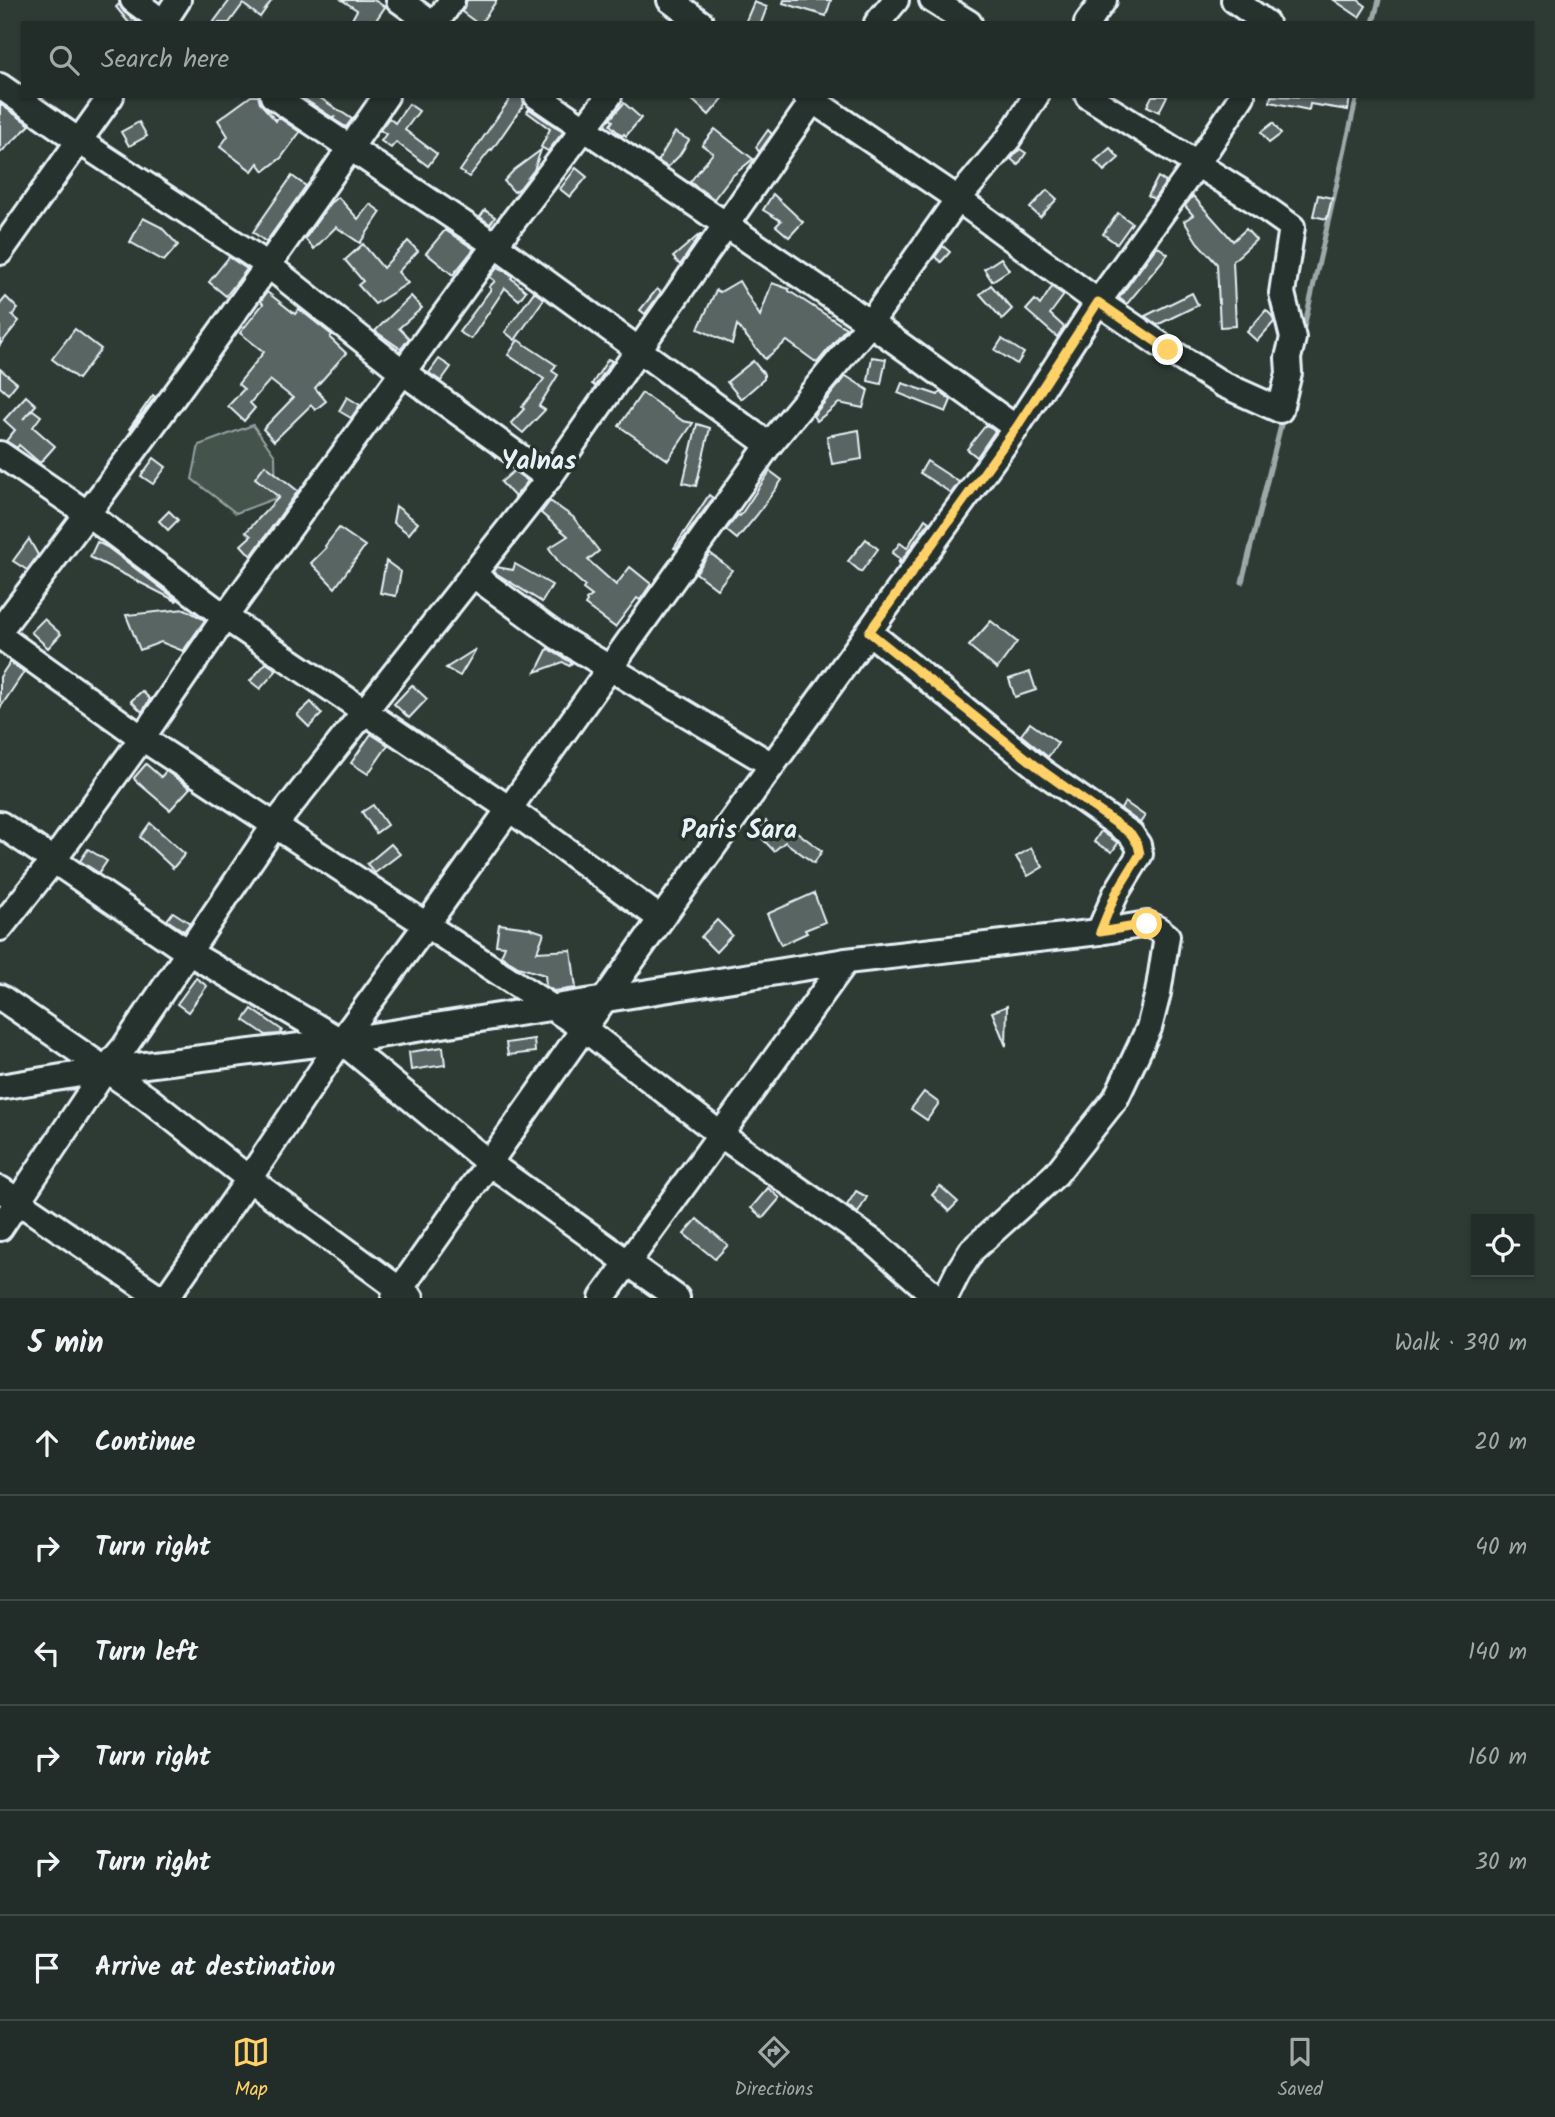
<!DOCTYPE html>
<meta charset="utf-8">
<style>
body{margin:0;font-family:Kalam,sans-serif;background:#2a3430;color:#f1f3f6}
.controls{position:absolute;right:21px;bottom:21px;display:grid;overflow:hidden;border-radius:0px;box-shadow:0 2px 5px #0004}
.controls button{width:63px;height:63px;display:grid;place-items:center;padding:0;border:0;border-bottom:2px solid #3f4845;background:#222c28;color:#f1f3f6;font:35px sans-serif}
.stop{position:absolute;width:21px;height:21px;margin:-16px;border:5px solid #ffd166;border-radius:50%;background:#fff}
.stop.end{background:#ffd166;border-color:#fff;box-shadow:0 2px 7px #0008}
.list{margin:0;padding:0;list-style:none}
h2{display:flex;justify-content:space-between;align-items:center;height:91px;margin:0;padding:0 28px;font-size:30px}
h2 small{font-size:23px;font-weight:400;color:#a2a7a8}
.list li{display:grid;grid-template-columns:46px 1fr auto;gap:21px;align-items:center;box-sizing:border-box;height:105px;padding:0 28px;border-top:2px solid #3f4845}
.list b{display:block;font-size:26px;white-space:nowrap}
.list em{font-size:23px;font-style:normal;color:#a2a7a8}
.icon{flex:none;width:38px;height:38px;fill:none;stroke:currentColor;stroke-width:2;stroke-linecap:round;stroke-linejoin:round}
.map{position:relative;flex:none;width:1555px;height:1298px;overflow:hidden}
.search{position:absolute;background:#222c28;box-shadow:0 2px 5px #0004;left:21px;right:21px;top:21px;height:77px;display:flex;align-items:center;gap:18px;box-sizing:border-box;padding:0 24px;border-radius:0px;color:#a2a7a8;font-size:26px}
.sheet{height:721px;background:#222c28}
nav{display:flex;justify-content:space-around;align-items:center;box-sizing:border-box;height:98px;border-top:2px solid #3f4845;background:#222c28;font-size:19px;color:#a2a7a8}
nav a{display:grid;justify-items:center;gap:4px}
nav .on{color:#ffd166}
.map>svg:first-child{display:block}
</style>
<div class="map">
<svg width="1555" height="1298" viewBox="0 0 1555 1298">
<rect width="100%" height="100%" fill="#2e3b35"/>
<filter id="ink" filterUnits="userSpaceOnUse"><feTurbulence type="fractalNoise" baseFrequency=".0143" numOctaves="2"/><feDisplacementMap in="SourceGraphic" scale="14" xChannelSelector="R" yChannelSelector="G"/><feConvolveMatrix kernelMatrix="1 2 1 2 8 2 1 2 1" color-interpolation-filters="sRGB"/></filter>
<g filter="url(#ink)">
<path fill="#45524e" stroke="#96a2a3" stroke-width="2" d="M253 425 275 456 276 498 236 513 192 479 199 445Z"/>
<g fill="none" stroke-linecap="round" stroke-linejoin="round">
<g stroke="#9da8a9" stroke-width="5">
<path d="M1373 23 1379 0"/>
<path d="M1302 336 1357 96"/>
<path d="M1242 582 1282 421"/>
</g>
</g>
<g fill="#596563" stroke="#e8f1f8" stroke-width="2">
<path d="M230 0H272L260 17 243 4 229 23H213Z"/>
<path d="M342 0H374L385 7 374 23H350L357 10Z"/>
<path d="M467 0H497L481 23H477L462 12Z"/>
<path d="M784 0H831L826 16 783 3Z"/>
<path d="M1334 0H1358L1366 6 1359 17Z"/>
<path d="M754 2 767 7 761 23H745Z"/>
<path d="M119 4 124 12 139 23H129L116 7Z"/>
<path d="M251 96H258L260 103 276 121 278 117 300 132 281 158 264 171 258 163 252 171 220 147 228 136 218 120Z"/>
<path d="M300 96H317L352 119 346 127 333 119 335 116 333 118Z"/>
<path d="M512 96H522L524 104 492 150 491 149 469 177 460 171Z"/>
<path d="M688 96H725L709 115Z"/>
<path d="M1152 96H1167L1159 112 1147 106Z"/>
<path d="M1271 96 1308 97 1350 96 1348 110 1310 104 1309 110 1270 102Z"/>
<path d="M624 103 641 118 626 136 624 134 622 136 610 125 613 121 610 119Z"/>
<path d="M0 104 30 125 0 153Z"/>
<path d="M409 104 419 111 405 130 437 154 428 166 396 142 391 148 381 141 386 134 380 130 389 118 395 123Z"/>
<path d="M529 109 563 132 548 151 541 147 550 129 527 112Z"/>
<path d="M139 122 147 136 129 146 121 132Z"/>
<path d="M1273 123 1281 134 1269 143 1261 132Z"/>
<path d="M715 129 753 159 731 177 714 199 690 182 713 153 702 145Z"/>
<path d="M768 130 772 134 759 152 756 147Z"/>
<path d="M675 132 689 140 679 156 668 167 658 161Z"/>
<path d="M1110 148 1119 158 1104 171 1095 161Z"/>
<path d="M1020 149 1026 153 1018 165 1011 159Z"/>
<path d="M541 150 534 170 520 188 514 192 504 181 514 170Z"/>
<path d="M576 168 587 177 570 197 560 189Z"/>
<path d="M292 176 306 186 266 242 253 232Z"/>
<path d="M1158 177 1166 182 1154 199 1148 196Z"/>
<path d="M1047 190 1057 199 1040 217 1030 208Z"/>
<path d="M773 194 803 222 789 237 776 226 781 221 763 210Z"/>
<path d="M1318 195 1332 198 1327 219 1313 216Z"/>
<path d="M1193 196 1233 241 1246 229 1256 240 1233 261 1236 326 1220 327 1217 264 1197 242 1184 221 1193 215 1185 206Z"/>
<path d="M338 197 358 219 370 204 381 212 360 243 336 227 314 249 305 239 330 203Z"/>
<path d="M485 210 495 217 490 224 480 217Z"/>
<path d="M1118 213 1132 223 1117 244 1103 234Z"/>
<path d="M143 218 161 227 178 245 164 261 130 242Z"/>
<path d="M445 230 474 249 453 275 426 253Z"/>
<path d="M700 234H701L680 265 673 257Z"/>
<path d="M408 241 418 251 398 272 408 283 375 304 358 285 363 281 345 260 363 244 383 268Z"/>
<path d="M943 246 950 252 941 262 935 257Z"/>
<path d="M1157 246 1168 254 1127 304 1119 298Z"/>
<path d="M229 257 247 269 226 296 209 282Z"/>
<path d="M1001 258 1009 270 992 281 984 269Z"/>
<path d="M498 267 513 276 511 278 526 291 519 300 505 288 471 339 459 332 491 289 489 287 495 281 490 277Z"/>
<path d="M739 281 760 316 772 283 789 289V291L846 328 817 363 787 341 765 359 737 325 732 344 698 329 716 290 720 292Z"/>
<path d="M991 285 1012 309 1002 319 980 294Z"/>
<path d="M1052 287 1064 295 1050 314 1064 327 1057 337 1026 310 1035 300 1040 305Z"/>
<path d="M657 289 661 292 645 314 640 310Z"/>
<path d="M267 292 295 314 299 309 332 335 330 338 346 353 315 388 326 401 315 410 311 405 274 441 263 429 293 398 270 380 250 403 255 408 244 421 228 406 244 389 238 384 264 352 240 333 263 304 261 301Z"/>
<path d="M534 292 544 299 515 340 505 332Z"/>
<path d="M1192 293 1198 305 1157 325 1145 316Z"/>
<path d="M411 296 422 308 399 328 409 338 401 349 375 331Z"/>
<path d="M6 297 18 309 12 315 19 321 0 345V304Z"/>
<path d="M1266 310 1272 316 1274 322 1257 341 1247 332Z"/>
<path d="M75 329 101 349 78 379 52 359Z"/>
<path d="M1002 339 1024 353 1017 364 995 350Z"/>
<path d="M518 340 556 365 552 371 558 375 539 406 545 410 523 433 511 423 524 409 522 407 544 379 508 355Z"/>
<path d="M872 357 886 359 881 384 868 381Z"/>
<path d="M439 359 451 367 441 381 429 373Z"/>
<path d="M608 359 612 361 595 386 592 384Z"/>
<path d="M753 361 764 374V379L741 399 727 382Z"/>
<path d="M0 369 17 383 8 394 0 387Z"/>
<path d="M846 376 868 390 863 408 839 403 817 421 813 416Z"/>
<path d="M902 383 938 395 940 392 951 400 946 412 898 393Z"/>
<path d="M642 393 683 421 693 423 668 460 619 426Z"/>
<path d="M153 395 155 397 130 430 129 429Z"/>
<path d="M26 396 36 405 23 419 33 410 41 416 33 427 55 446 40 463 19 445 17 448 6 441 15 430 4 420Z"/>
<path d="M347 397 360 405 351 418 339 411Z"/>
<path d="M697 424 710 428 696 486 683 483Z"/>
<path d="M986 425 995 431 977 457 967 449Z"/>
<path d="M859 430 862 459 832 464 827 436Z"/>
<path d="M154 458 166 467 153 484 141 476Z"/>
<path d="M927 461 959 482 951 493 920 473Z"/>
<path d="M265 465 298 491 251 556 241 545 251 536 246 532 279 497 255 478Z"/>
<path d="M514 471 528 481 515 497 501 482Z"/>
<path d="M770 471 782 480 757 515 737 539 726 530 738 515 740 516Z"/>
<path d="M709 495 713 498 676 549 674 548Z"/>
<path d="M550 501 573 517 599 551 588 560 616 585 630 567 651 584 640 600 637 598 615 627 585 605 587 602 586 600 592 596 583 589 585 586 560 564 549 548 568 536 541 513Z"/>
<path d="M396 506 418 523 409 534 393 522Z"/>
<path d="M169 511 178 520 168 530 159 521Z"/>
<path d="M925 519 929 522 899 564 898 563 900 559 892 553 900 543 907 548Z"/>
<path d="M339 528 365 546 335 588 311 563 326 548 325 546Z"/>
<path d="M29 539 38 555 27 570 13 561Z"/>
<path d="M866 539 878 549 861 572 848 561Z"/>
<path d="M97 542 107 547 177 600 176 601 90 557Z"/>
<path d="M710 553 732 570 717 589 696 573Z"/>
<path d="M386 561 401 572 396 596 380 593Z"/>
<path d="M515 564 552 585 542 602 494 572 497 567 513 570Z"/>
<path d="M185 609 205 620 183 651 161 642 140 650 126 615Z"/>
<path d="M44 619 61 634 48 648 31 632Z"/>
<path d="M991 621 1017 642 997 669 969 646Z"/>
<path d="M548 648 550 650 572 663 569 666 563 662 536 672Z"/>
<path d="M476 649 460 676 446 668Z"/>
<path d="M10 662 24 672 0 708V677Z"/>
<path d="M266 663 277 670 260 689 250 681Z"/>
<path d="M1030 672 1036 690 1015 697 1009 679Z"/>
<path d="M412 685 427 699 409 718 394 704Z"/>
<path d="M142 691 150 699 142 712 131 701Z"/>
<path d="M311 702 322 714 309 727 297 715Z"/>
<path d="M1030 723 1058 743 1048 757 1021 735Z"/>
<path d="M371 734 388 745 368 774 351 763Z"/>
<path d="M146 764 161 777 166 771 190 788 170 810 135 780 134 778Z"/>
<path d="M1125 802 1145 816 1140 823 1121 809Z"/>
<path d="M373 805 387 825 376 833 362 812Z"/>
<path d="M766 821 775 832 785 823 822 851 814 863 785 842 774 851 755 831Z"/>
<path d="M150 823 185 854 173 868 140 837Z"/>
<path d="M1101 831 1118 843 1112 852 1094 842Z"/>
<path d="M391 844 400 854 375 873 367 864Z"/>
<path d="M1031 848 1043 867 1028 876 1016 857Z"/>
<path d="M88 849 107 861 99 873 80 861Z"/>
<path d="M814 893 825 922 805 930 807 933 781 945 767 914Z"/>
<path d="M173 912 190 923 184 931 167 920Z"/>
<path d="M717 920 732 935 716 952 701 937Z"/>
<path d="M499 924 529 928 544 933 537 952 571 950 576 988 554 991 546 986 545 975 518 967 501 956 505 946 496 945Z"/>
<path d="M196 978 207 986 188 1012 177 1004Z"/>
<path d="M1007 1006 1006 1046 992 1012Z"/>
<path d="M252 1009 282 1030 280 1034 266 1035 244 1020Z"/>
<path d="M534 1039 535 1052 508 1055 506 1043Z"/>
<path d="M443 1047 445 1065 411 1070 409 1052Z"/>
<path d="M924 1092 939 1103 927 1120 911 1109Z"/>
<path d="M940 1186 958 1202 949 1211 932 1195Z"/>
<path d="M768 1188 780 1198 763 1218 751 1208Z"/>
<path d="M856 1191 867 1197 858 1213 847 1205Z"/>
<path d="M697 1219 728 1245 715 1259 684 1234Z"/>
</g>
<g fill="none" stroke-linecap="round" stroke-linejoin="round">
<defs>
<g id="minor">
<path d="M133 0 164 23"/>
<path d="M399 0 431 23"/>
<path d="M670 0 701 23"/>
<path d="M932 0 969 23"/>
<path d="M1234 0 1266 23"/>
<path d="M163 23 178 0"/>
<path d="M436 23 452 0"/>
<path d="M877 23 896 0"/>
<path d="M1087 23 1104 0"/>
<path d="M0 86 79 141 268 265 404 373 549 478"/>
<path d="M273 96 495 245 769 445"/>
<path d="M537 96 870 323 1016 428"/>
<path d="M806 96 958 199 1098 302 1168 350 1222 384 1280 410 1289 373 1288 358 1293 338 1282 293 1292 227 1251 198 1088 96"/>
<path d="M0 252 111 96"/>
<path d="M0 454 88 514 225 617 508 808 661 919"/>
<path d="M472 574 558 637 772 765"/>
<path d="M0 630C133 455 262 277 386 96"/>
<path d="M869 632 1043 772 1131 834 1138 845 1140 854 1116 893 1099 932"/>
<path d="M0 636 142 738 583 1028 721 1135 876 1244 937 1298"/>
<path d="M0 824 188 952 341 1041 489 1163 677 1298"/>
<path d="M0 928 53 861 142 738 225 617 495 245 609 96"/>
<path d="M0 997 147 1098 249 1179 411 1298"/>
<path d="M0 1087 105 1070 341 1041 846 961 1099 932 1147 924 1158 929 1167 936 1158 993 1149 1028 1116 1098 1056 1174 972 1250 958 1272 945 1298"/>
<path d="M0 1189 160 1298"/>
<path d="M0 1228 105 1070 125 1046 274 826 549 478 816 96"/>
<path d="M166 1298 249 1179 341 1041 427 924 769 445 870 323 958 199 1009 138 1036 96"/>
<path d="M394 1298 661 919 1016 428 1098 302 1197 164 1242 96"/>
<path d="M602 1298 846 961"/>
</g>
</defs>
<use href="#minor" stroke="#e8f1f8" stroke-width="30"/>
<use href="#minor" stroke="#26332d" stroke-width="24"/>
</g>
</g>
<g fill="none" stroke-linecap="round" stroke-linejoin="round" filter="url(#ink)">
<path stroke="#ffd166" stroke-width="9" d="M1147 924 1100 932 1116 893 1140 854 1138 845 1131 834 1044 772 869 632 1016 428 1098 302 1168 350"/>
</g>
<g text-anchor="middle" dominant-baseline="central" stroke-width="7" stroke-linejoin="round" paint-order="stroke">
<g font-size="26" font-weight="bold" fill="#e8f1f8" stroke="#26332d">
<text x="539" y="462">Yalnas</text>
<text x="739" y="831">Paris Sara</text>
</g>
</g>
</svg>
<div class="controls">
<button><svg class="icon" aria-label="locate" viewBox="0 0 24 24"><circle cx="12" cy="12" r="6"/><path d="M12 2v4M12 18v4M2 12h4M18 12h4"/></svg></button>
</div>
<div class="stop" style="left:1147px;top:924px"></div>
<div class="stop end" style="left:1168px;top:350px"></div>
<div class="search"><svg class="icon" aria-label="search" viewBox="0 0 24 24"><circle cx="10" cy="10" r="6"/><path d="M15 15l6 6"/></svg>Search here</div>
</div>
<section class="sheet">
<h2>5 min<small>Walk · 390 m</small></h2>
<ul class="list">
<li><svg class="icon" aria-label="ahead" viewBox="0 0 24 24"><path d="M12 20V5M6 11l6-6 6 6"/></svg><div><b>Continue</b></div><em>20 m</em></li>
<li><svg class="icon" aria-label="right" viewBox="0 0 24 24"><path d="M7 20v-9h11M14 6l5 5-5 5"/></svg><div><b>Turn right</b></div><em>40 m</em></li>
<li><svg class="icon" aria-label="left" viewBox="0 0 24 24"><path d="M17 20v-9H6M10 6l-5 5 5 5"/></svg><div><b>Turn left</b></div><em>140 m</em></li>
<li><svg class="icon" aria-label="right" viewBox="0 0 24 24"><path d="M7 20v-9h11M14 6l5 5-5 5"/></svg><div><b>Turn right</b></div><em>160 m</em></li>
<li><svg class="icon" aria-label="right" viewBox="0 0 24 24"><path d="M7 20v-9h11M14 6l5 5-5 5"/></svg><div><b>Turn right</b></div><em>30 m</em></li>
<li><svg class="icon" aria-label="arrive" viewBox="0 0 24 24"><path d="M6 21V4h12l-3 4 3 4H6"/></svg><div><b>Arrive at destination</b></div></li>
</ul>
</section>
<nav>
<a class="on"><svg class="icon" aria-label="map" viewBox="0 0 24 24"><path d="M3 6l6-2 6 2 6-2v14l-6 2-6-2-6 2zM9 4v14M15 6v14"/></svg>Map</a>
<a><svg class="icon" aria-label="directions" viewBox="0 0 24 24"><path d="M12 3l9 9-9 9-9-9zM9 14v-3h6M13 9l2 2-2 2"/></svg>Directions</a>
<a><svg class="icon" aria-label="saved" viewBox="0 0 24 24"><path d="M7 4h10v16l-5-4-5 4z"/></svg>Saved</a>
</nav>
